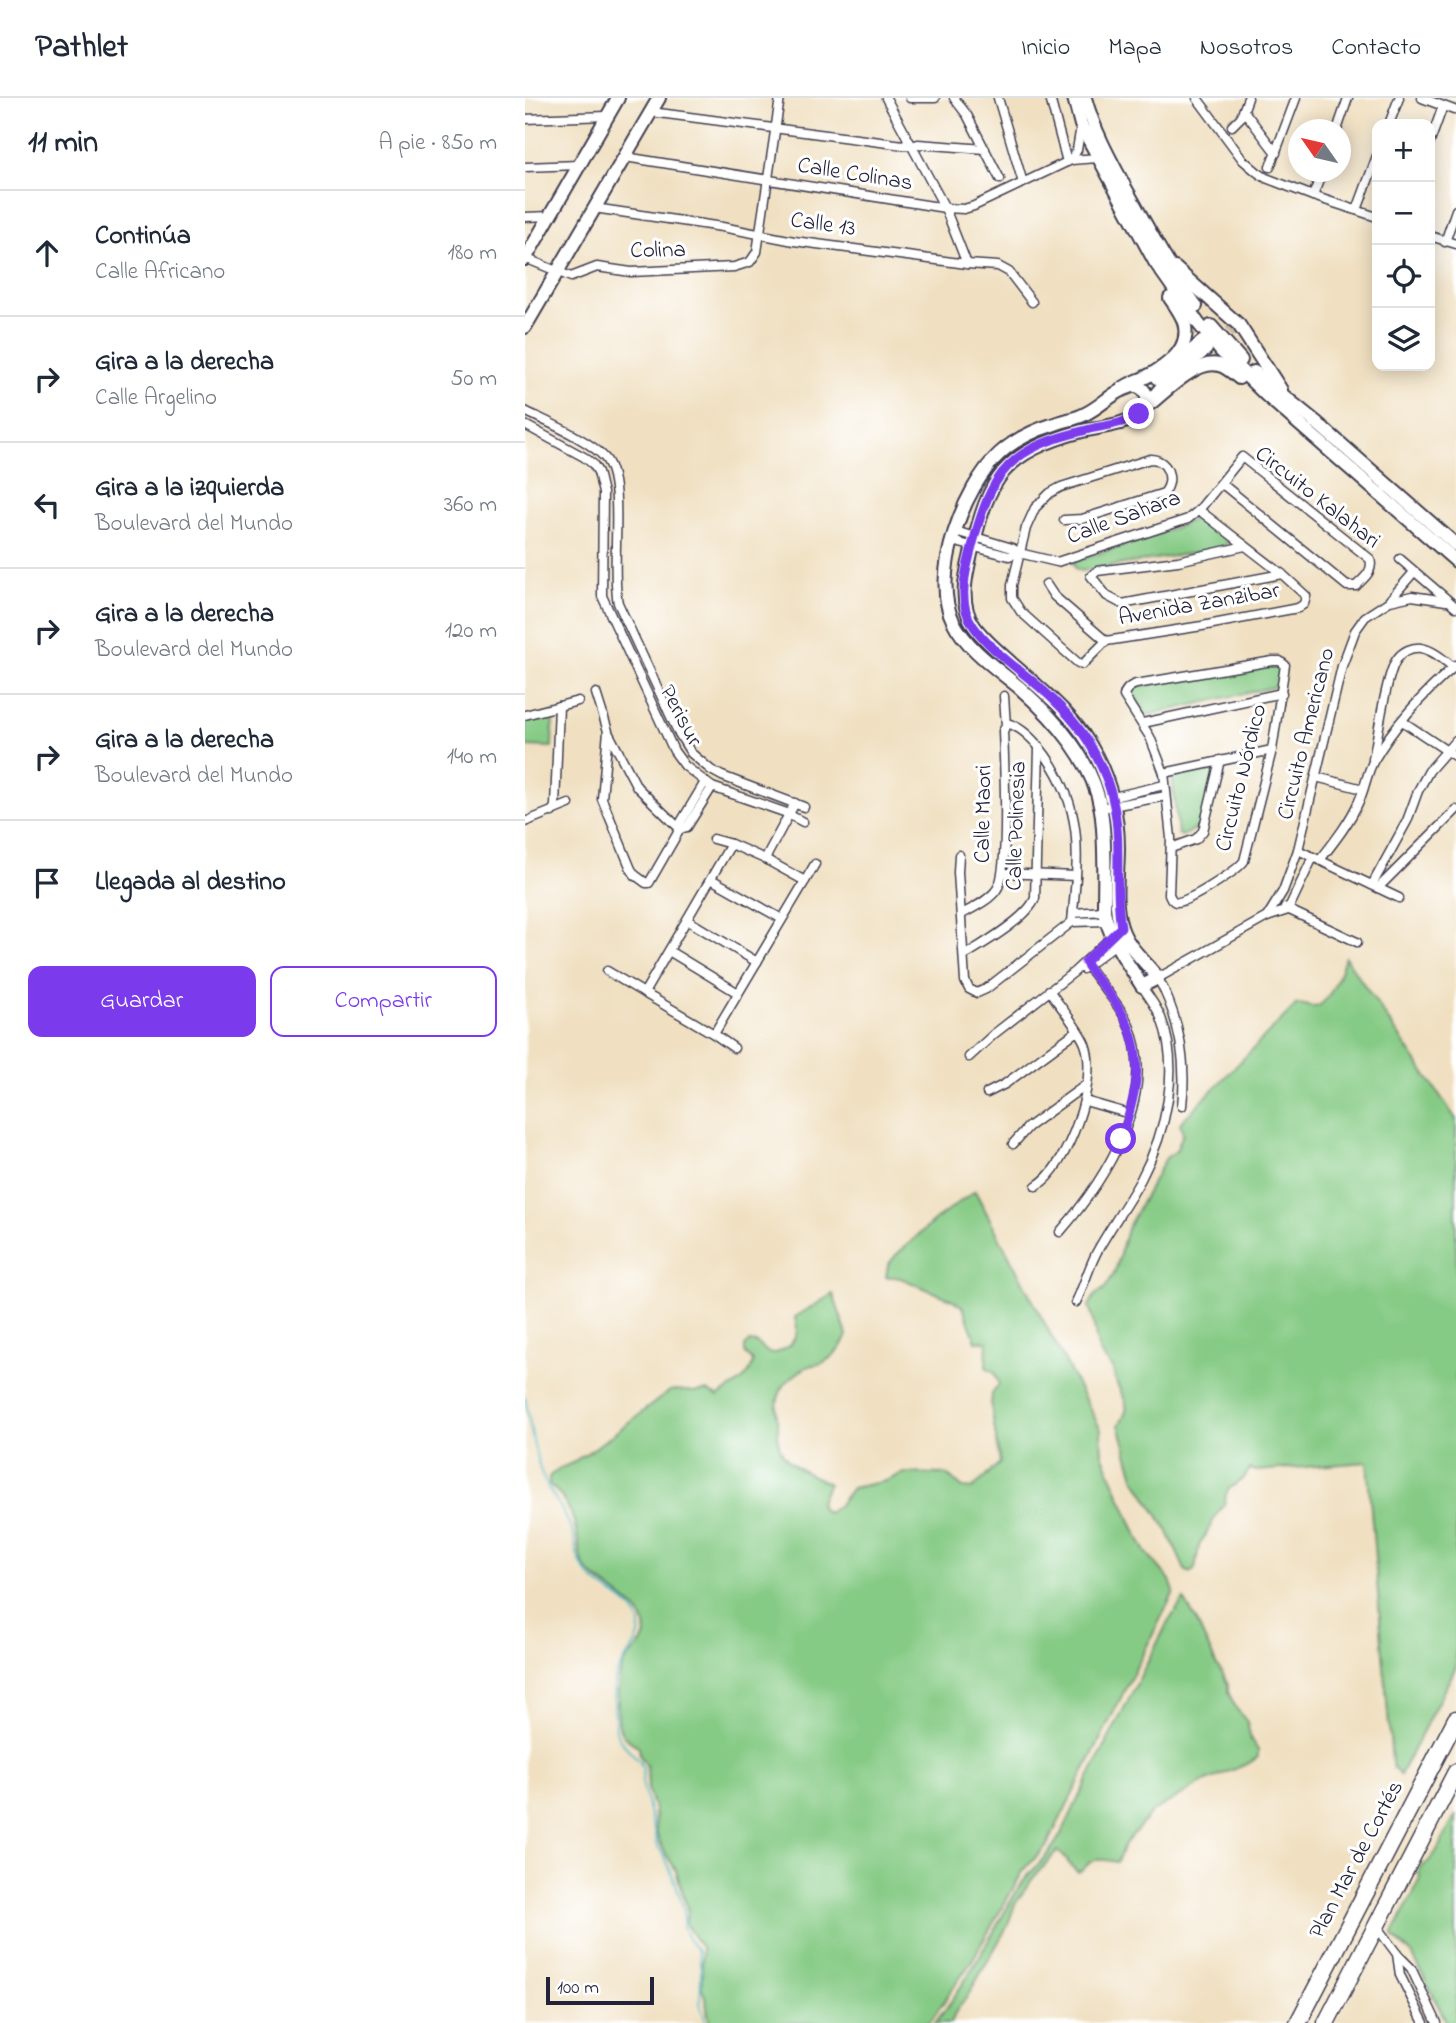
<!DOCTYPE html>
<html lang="es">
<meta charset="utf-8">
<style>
body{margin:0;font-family:"Indie Flower",sans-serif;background:#f6f6f7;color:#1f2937}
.controls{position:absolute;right:21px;top:21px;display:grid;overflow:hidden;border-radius:14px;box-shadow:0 4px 18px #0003}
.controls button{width:63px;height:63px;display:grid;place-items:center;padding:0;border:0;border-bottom:2px solid #e0e1e3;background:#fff;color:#1f2937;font:35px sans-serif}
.compass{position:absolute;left:763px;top:21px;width:63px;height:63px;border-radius:50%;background:#fff;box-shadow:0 4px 18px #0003;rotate:304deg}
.scale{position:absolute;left:21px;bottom:18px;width:108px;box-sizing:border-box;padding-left:7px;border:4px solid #22223b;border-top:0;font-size:19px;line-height:24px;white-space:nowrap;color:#22223b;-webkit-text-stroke:5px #fff;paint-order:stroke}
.stop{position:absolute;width:21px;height:21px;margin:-16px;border:5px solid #7c3aed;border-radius:50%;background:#fff}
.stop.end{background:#7c3aed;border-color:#fff;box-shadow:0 2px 7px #0008}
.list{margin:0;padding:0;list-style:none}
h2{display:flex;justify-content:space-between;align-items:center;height:91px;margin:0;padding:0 28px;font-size:30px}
h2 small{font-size:23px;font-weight:400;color:#747a83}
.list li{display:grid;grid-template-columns:46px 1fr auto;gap:21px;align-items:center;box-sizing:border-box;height:126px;padding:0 28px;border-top:2px solid #e0e1e3}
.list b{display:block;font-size:26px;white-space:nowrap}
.list p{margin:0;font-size:23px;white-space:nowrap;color:#747a83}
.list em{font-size:23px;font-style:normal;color:#747a83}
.actions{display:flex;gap:14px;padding:21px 28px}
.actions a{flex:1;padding:16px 0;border:2px solid #7c3aed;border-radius:14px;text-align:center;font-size:24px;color:#7c3aed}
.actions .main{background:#7c3aed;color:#fff}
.icon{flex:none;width:38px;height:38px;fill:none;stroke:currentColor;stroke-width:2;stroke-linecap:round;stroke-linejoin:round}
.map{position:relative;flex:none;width:931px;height:1925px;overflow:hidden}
header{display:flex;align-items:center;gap:42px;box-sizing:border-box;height:98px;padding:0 35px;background:#fff;border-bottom:2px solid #e0e1e3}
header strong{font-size:33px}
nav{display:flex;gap:38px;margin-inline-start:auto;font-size:24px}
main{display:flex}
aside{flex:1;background:#fff}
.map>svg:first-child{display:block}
</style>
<header>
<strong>Pathlet</strong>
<nav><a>Inicio</a><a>Mapa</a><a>Nosotros</a><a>Contacto</a></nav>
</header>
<main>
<aside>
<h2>11 min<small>A pie · 850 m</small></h2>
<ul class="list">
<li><svg class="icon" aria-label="ahead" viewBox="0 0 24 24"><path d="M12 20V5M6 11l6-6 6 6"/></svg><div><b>Continúa</b><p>Calle Africano</p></div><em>180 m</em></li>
<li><svg class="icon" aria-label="right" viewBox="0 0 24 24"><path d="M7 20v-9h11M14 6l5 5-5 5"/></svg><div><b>Gira a la derecha</b><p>Calle Argelino</p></div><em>50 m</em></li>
<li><svg class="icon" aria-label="left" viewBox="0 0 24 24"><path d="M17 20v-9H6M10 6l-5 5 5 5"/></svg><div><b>Gira a la izquierda</b><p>Boulevard del Mundo</p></div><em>360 m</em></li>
<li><svg class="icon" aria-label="right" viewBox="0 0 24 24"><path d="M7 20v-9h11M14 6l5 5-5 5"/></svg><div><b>Gira a la derecha</b><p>Boulevard del Mundo</p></div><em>120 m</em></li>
<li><svg class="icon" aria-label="right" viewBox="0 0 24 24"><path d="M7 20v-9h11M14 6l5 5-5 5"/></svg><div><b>Gira a la derecha</b><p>Boulevard del Mundo</p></div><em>140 m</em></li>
<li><svg class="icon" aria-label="arrive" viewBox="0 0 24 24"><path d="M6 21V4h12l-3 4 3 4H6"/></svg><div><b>Llegada al destino</b></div></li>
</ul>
<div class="actions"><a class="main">Guardar</a><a>Compartir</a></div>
</aside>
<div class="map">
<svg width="931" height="1925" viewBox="0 0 931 1925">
<rect width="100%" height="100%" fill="#fff"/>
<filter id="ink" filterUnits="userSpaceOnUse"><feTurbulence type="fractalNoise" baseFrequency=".0143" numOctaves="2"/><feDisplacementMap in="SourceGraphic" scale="14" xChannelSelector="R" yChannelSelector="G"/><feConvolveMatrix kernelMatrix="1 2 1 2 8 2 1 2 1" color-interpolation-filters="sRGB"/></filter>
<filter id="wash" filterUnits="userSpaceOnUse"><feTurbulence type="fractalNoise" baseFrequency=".00686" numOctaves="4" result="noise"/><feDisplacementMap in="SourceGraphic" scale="28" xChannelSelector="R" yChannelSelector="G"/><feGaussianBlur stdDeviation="1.57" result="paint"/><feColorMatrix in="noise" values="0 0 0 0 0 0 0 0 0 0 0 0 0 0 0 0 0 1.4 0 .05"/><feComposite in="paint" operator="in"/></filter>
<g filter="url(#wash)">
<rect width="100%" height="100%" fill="#f0e0c1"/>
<g fill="#86cb85" stroke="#547660" stroke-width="2">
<path d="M672 419C683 421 698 435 702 445L698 450 556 473 551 471 548 464 655 428Z"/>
<path d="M750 565 755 566 758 571 753 588 623 617 620 615 608 595 609 589Z"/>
<path d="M28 615 27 649 0 648V621Z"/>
<path d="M687 669 690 671 676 728 657 738 653 736 647 678 649 675Z"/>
<path d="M820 859 931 1021V1569L875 1677 868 1670 867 1664 842 1364 731 1373 725 1371 719 1380 704 1391 701 1396 699 1407 692 1416 674 1448 670 1471 665 1475 660 1472 642 1432 609 1379 594 1327C607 1307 601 1306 592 1286 590 1281 590 1275 587 1270 583 1264 577 1260 574 1252 569 1238 570 1222 564 1208L570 1197 580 1190 590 1174 602 1131 641 1060 651 1053 658 1036 655 1025 772 906C779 905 782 909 788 909 805 909 816 871 820 859Z"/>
<path d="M450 1093 576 1332 577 1356 610 1433 621 1454 645 1482 649 1494 522 1747 498 1773 446 1864 404 1925H185C181 1914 183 1902 177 1891V1851L160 1825 163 1813 151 1772 138 1751 131 1735 129 1711 123 1692 122 1668 115 1658 114 1649C109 1645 101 1642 97 1636 90 1624 92 1579 98 1567 105 1553 124 1546 120 1527 117 1508 75 1487 62 1472 54 1462 54 1448 52 1436 49 1417 39 1398 24 1386V1379L33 1371 45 1366 71 1349 145 1293 151 1292 170 1294 182 1293 193 1298C207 1289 226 1281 228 1263L220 1255V1248L225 1244 231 1245 245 1256C257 1255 271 1245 272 1232 272 1227 270 1223 270 1219L308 1196 322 1237C318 1248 308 1260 297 1265 292 1267 287 1266 282 1269 257 1283 248 1298 253 1326 254 1333 252 1340 254 1347 260 1369 287 1376 304 1386 298 1396 289 1408 302 1415L312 1409 327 1390 361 1383 379 1375 417 1376 423 1378 438 1390 447 1391 475 1365 466 1308 467 1296 474 1286 470 1275 461 1269 462 1244 451 1243 438 1209 428 1202 373 1179H361L363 1167 371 1157 410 1122Z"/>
<path d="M659 1501 671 1522 691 1566 698 1576 703 1587V1594L711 1610 722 1624 726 1642 733 1652V1659L724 1665 679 1684 627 1714 599 1747 592 1764C585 1763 573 1760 567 1763 561 1766 560 1772 553 1774 544 1768 541 1758 532 1753L508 1780 490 1806 482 1829 442 1899 431 1913 426 1925H410C441 1886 465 1840 490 1796 497 1782 510 1771 520 1759 535 1742 543 1723 552 1703L642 1526Z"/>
<path d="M931 1717V1925H922L887 1856 868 1838V1835L895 1783 894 1771 903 1764 911 1754Z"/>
</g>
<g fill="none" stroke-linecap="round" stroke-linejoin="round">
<path stroke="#4cb9c6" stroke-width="2" d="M0 1300C5 1323 9 1358 18 1379 26 1398 39 1411 46 1430 53 1449 48 1457 62 1475 75 1493 112 1504 115 1527 117 1548 95 1560 91 1579 87 1596 90 1616 91 1633L94 1641 114 1663 118 1670 117 1684 133 1749 140 1759 151 1786 159 1812 158 1829 163 1841 173 1853 176 1871 175 1906 181 1925"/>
</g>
</g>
<g filter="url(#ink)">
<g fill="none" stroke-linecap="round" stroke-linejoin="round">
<path stroke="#c7baa6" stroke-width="12" stroke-dasharray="12 6" stroke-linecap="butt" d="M690 245 708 231"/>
<defs>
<g id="street">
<path d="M361 0 420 110 442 166"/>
<path d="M385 0H410"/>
<path d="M429 0 442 17 475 81"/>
<path d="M473 0 498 85"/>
<path d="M525 0 542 64"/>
<path d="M672 0 718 62 732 74 741 80 788 98 852 119"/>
<path d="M897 0 929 12"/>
<path d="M719 13 751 55"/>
<path d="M126 14 386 48 393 46 460 51"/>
<path d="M0 21 82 18"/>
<path d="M864 26 874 0"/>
<path d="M707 28 716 19 723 0"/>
<path d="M812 32 823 0"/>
<path d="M905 44 918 8"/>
<path d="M100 59 420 110 439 111 449 108 546 62 573 60"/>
<path d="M546 62 552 52 556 28"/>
<path d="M0 69 54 67"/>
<path d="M745 69 771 0"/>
<path d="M788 98 797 74"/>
<path d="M69 110 197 129 269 143 442 166 473 168 484 174 507 204"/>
<path d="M832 112 852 58"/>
<path d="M0 119 25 118"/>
<path d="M905 138 931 146"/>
<path d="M920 144 931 112"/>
<path d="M0 160 46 179 72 169 106 174 209 169 225 164 232 154 255 0"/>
<path d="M0 313C22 324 65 342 80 360 101 385 85 468 93 505L153 634 166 655 186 672 197 678 279 709"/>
<path d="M0 327 59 359 68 366 73 374 78 395 77 498 149 653 160 668 187 689 259 714 278 724"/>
<path d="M539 422 557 421 639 395C650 382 643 361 625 361L536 389 525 395 510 410 501 430 487 487V500L496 514 553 565 558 566 581 543 677 528 773 510 779 506 781 498 757 476 674 412"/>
<path d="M430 433 487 450 494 455 532 464 663 421 674 412 717 359 845 461C849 473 839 480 831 488H822L701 389 695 386"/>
<path d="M427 443 484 458 494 455"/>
<path d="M720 448 653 463 572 473 566 478 582 498 597 506 757 476"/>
<path d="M875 461 931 509"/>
<path d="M521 486 529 498 581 543"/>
<path d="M865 503 887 498 921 503"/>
<path d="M748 563H755L760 567 747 652 719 763C713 772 661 806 651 804 646 803 646 800 644 796L646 740 639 675 625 639 599 598C600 591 605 588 611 586Z"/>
<path d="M71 595 83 633 77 701 106 771 110 777 121 785H124L155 731 156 724 180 684"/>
<path d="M0 617 53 603"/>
<path d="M877 623 931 659"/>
<path d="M618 625 757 595"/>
<path d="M83 634 112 689 155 731"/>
<path d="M848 661C853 639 861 576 872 561 878 553 887 549 896 550 908 552 919 562 928 569"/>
<path d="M639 675 747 652"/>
<path d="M791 679 838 691"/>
<path d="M584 700 639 687"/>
<path d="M576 710 641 698"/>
<path d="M27 714 30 708 34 608"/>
<path d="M0 724 44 706"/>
<path d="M155 731 162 729 187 689"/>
<path d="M188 741 206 746"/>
<path d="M206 746 240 761 280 783 189 936 119 895Z"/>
<path d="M646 750 671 741 678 733 695 662"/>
<path d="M773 752 874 800"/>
<path d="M434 757 433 774 440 883 444 891 452 895 461 891 547 824C553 760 560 714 521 658 513 647 499 631 485 626L481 628"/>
<path d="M240 761 270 705"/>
<path d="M795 762C809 744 825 724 834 703 840 690 842 674 849 662 870 626 900 594 931 567"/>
<path d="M478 775 551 778"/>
<path d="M186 781 257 821"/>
<path d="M280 783 290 766"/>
<path d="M847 787 882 723 893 693 904 673 931 642"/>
<path d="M853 790 931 712"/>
<path d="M760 810 832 844"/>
<path d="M763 812 788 759"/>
<path d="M548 815 579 813"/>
<path d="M437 816C448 810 465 802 472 791 485 773 479 661 478 633L481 628 479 598"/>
<path d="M742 819 758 793 773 752 817 568 830 533 840 519 863 504 889 474"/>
<path d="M162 822 232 864"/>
<path d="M547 824 581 823"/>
<path d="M144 853 213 895"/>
<path d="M440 857C458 846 504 819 510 800L514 650"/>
<path d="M558 871 592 845"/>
<path d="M82 873 119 895"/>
<path d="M189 936 209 950"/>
<path d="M444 959 469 936 549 874 589 837"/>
<path d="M462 995 480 986 552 933"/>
<path d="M560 1003 605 1016"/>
<path d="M657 1008C662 963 655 921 633 880L742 819 763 812"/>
<path d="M488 1046 503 1029 562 986"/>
<path d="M511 1088C543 1070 574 982 560 946 554 931 534 907 524 892"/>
<path d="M535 1134C580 1082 635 997 603 925 592 902 573 885 560 864"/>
<path d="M551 1204C560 1186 564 1167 574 1150 587 1127 603 1105 616 1081 641 1034 656 971 636 920 632 909 623 898 617 888"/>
<path d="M851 1828 872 1856 886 1870 912 1925"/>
<path d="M872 1856 875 1877 899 1925"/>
</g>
<g id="secondary">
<path d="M632 280 649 268 677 244"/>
<path d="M611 288C622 291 624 300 620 310"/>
<path d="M605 289C587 294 577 308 560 316 551 321 540 322 530 326 510 332 489 342 474 356 439 389 405 477 428 523 441 550 472 571 495 590 531 622 568 663 576 712 581 745 579 780 579 813 585 842 602 864 617 888L633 880C621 864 602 849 596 829 588 803 593 776 593 750 593 717 586 687 571 658 552 619 518 593 486 565 473 553 459 542 449 528 434 506 440 480 446 456 464 378 478 355 557 333 574 329 594 328 609 320 622 312 627 299 637 289 650 275 666 263 681 251"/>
</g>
<g id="primary">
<path d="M549 0 556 27 630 164 673 225 696 253 741 297 931 463"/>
<path d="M560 0C569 33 586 63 602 93 624 132 645 172 671 208"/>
<path d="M0 161 93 0"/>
<path d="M650 170 714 227 756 292"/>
<path d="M686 228 716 262"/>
<path d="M0 229 134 0"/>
<path d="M729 274 792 325 931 447"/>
<path d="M597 291C604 285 613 283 621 279 642 268 667 251 659 224 656 215 650 207 645 200"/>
<path d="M626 305C642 292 672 261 694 267 702 269 708 275 714 280"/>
</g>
<g id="highway">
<path d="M773 1925 931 1621"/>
<path d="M801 1925 931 1674"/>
</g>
</defs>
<use href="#street" stroke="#413e4f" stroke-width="11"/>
<use href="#secondary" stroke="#413e4f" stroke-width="16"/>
<use href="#primary" stroke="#413e4f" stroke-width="16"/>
<use href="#highway" stroke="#413e4f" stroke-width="19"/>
<use href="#street" stroke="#fff" stroke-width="8"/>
<use href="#secondary" stroke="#fff" stroke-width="12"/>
<use href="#primary" stroke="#fff" stroke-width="12"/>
<use href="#highway" stroke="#fff" stroke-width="16"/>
</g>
</g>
<g fill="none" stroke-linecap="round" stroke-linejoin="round" filter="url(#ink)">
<path stroke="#7c3aed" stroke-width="9" d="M596 1041C613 992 622 953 592 907 582 892 569 879 560 864L596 829C589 788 597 748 589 708 586 691 579 673 571 658 559 632 539 611 518 592 495 571 450 543 441 513 434 488 445 458 451 434 459 407 468 379 491 361 513 343 543 337 569 330 585 327 601 325 614 316"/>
</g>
<g text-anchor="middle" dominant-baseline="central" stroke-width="6" stroke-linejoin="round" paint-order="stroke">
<g font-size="23" fill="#22223b" stroke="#fff">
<text transform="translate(330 77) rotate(9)">Calle Colinas</text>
<text transform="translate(298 127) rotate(8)">Calle 13</text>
<text transform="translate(133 153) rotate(-1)">Colina</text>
<text transform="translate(792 400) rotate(38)">Circuito Kalahari</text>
<text transform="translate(599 420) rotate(-20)">Calle Sahara</text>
<text transform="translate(674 507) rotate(-10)">Avenida Zanzibar</text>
<text transform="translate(155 618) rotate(62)">Perisur</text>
<text transform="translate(782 636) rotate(-76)">Circuito Americano</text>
<text transform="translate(717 680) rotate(-76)">Circuito Nórdico</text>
<text transform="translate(459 716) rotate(-89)">Calle Maori</text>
<text transform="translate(492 728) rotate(-88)">Calle Polinesia</text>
<text transform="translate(832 1762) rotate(-62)">Plan Mar de Cortés</text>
</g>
</g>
</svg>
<div class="controls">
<button>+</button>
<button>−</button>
<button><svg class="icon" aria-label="locate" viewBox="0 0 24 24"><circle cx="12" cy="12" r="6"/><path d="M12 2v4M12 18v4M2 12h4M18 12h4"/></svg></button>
<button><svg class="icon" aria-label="layers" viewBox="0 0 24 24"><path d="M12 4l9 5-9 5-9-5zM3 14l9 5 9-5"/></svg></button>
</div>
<svg class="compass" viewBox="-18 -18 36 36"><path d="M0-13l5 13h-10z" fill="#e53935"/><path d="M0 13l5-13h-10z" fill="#747a83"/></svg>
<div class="scale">100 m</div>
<div class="stop" style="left:596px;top:1041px"></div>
<div class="stop end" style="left:614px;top:316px"></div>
</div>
</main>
